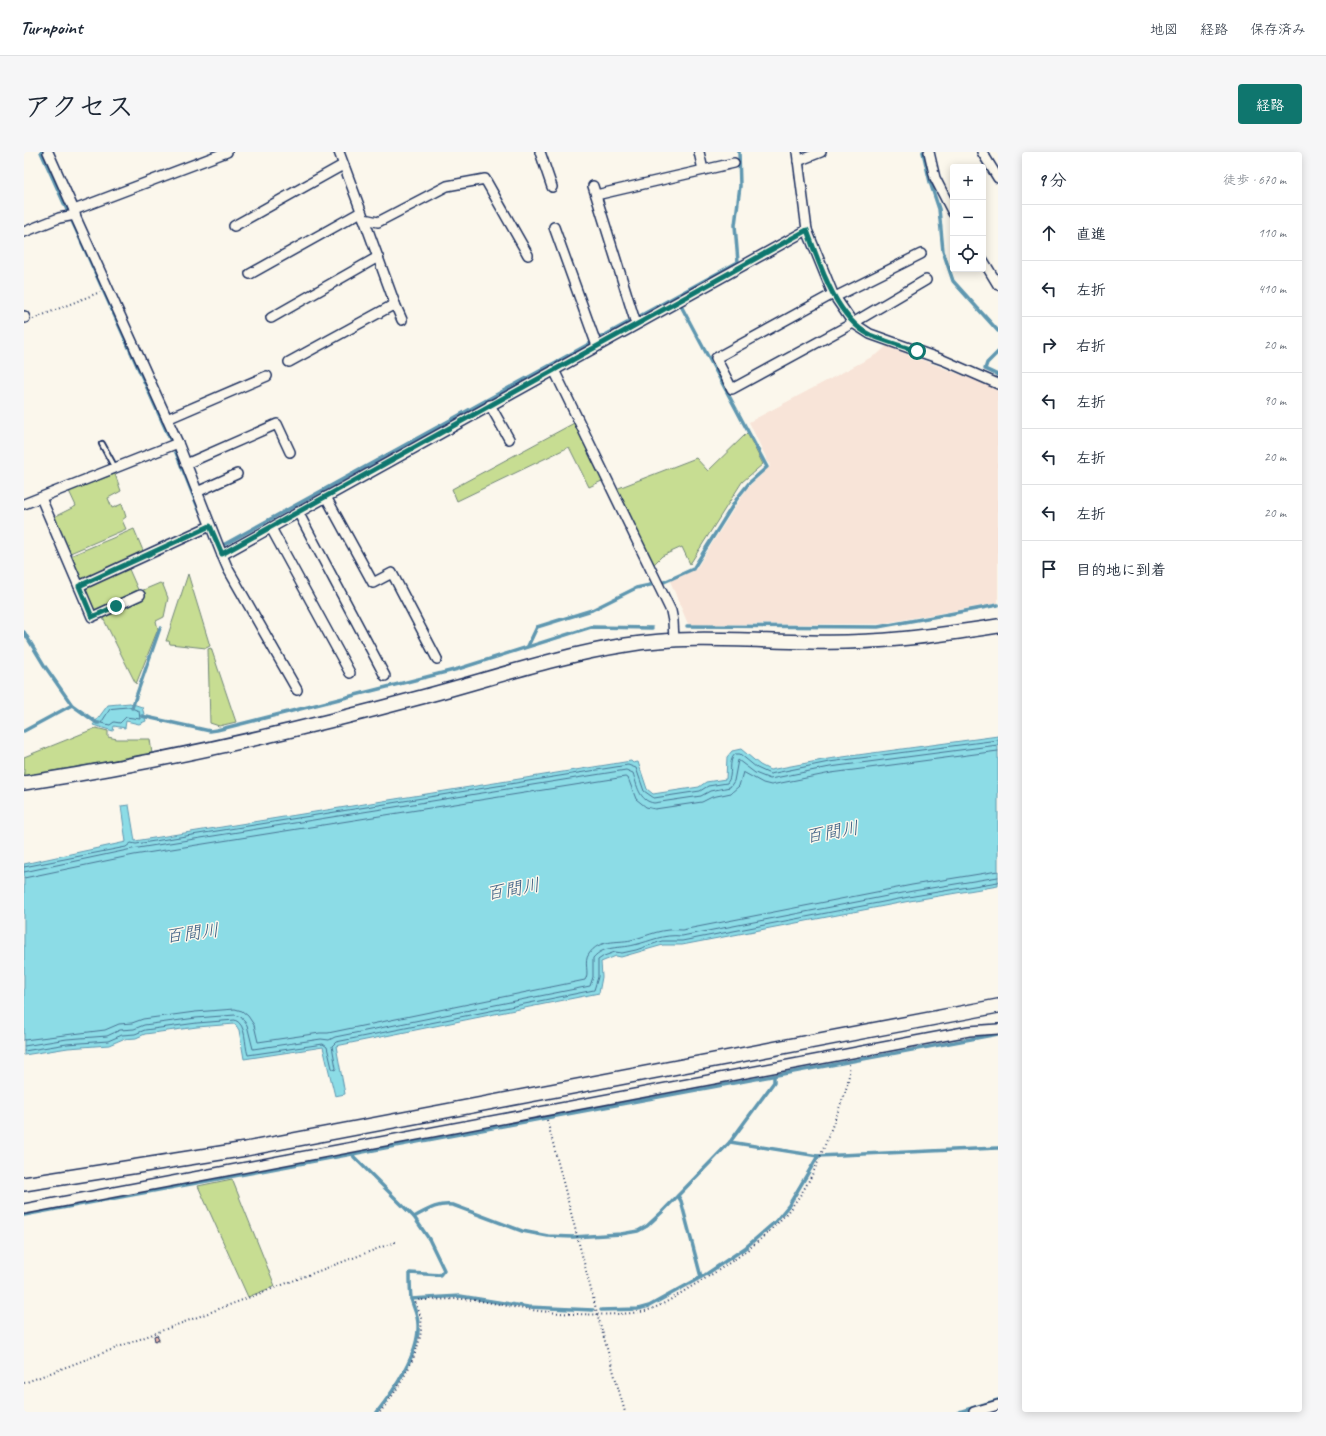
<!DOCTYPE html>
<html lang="ja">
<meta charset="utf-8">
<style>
body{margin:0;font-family:Caveat,"Klee One",sans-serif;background:#f6f6f7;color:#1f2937}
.controls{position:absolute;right:12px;top:12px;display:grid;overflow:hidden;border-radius:4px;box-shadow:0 2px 10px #0003}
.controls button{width:36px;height:36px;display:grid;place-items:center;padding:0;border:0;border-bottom:1px solid #e0e1e3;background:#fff;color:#1f2937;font:20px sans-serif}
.stop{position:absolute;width:12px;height:12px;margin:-9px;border:3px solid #0f766e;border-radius:50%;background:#fff}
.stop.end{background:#0f766e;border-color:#fff;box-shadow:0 1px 4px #0008}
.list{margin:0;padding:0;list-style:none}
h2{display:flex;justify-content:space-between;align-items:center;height:52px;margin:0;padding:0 16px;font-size:17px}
h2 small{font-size:13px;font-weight:400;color:#747a83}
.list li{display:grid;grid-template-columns:26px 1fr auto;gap:12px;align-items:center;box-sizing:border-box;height:56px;padding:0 16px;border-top:1px solid #e0e1e3}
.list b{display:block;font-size:15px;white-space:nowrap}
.list em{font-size:13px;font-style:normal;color:#747a83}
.icon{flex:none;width:22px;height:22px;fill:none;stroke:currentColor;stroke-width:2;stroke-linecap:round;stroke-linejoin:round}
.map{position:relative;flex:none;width:974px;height:1260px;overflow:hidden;border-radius:4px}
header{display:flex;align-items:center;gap:24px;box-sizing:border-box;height:56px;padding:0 20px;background:#fff;border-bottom:1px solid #e0e1e3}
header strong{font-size:19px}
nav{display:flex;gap:22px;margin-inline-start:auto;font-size:14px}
.intro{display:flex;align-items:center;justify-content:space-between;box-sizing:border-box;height:96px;padding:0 24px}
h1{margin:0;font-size:28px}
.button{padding:10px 18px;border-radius:4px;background:#0f766e;color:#fff;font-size:14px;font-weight:700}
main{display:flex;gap:24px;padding:0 24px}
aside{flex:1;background:#fff;border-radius:4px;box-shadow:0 2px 10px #0003}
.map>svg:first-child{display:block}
</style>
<header>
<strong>Turnpoint</strong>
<nav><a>地図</a><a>経路</a><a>保存済み</a></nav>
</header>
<div class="intro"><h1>アクセス</h1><a class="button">経路</a></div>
<main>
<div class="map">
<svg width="974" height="1260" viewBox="0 0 974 1260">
<defs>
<filter id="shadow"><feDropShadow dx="3.5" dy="3.5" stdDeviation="0" flood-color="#0004"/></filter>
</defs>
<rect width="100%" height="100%" fill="#fbf7ec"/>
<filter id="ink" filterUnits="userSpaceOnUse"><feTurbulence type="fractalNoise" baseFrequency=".025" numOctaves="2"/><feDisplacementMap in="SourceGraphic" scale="8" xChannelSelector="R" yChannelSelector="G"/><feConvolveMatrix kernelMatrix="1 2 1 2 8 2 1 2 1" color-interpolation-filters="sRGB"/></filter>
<g filter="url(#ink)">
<path fill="#f8e4d8" d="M862 194 974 237V451L855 472H664L646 429 672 417 723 336 746 314 725 270 855 201Z"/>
<g fill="#c7dd92" stroke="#718678">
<path d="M552 270 580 328 565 335 545 295 433 349 428 337Z"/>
<path d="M723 281 739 312 718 330 666 412 658 395 638 404 628 414 592 337 672 306 684 319Z"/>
<path d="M91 322 97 339 84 346 88 356 98 352 102 365 98 368 102 377 44 402 30 365 52 354 45 339Z"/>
<path d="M110 377 120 401 59 429 56 427 46 404Z"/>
<path d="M104 415 115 440 73 459 70 458 61 436Z"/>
<path d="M164 422 186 494 182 496 146 492 145 489H142Z"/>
<path d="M136 431 139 433 144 446 140 465 132 469 134 477 112 532 78 464 119 445 117 439Z"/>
<path d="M187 496 212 570 195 574 186 571 184 497Z"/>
<path d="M72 576 84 579V585L93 587H126L128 602 0 624V605Z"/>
<path d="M208 1027 251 1134 224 1145 174 1034Z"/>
</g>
<g fill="#8cdce6" stroke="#5f97b0">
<path d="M106 551 118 555 122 569 115 572 102 569 101 576 90 574 89 579 69 573 84 553Z"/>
<path d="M974 584V734L891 748 658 793H639L597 805 592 804 577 810 578 825 575 841 312 894 321 942 311 944 299 895 220 907 215 878 211 872 173 875 121 882 112 886 99 887 85 893 44 896 0 903V712L102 690 97 654 105 653 111 689 607 609 609 611 614 610 623 637 629 642 675 635 682 630 702 627 703 605 708 599 717 597 736 613 746 618 804 607Z"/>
</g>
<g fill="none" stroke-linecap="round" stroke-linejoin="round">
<g stroke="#487494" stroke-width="1">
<path d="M105 555 115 559 116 567 102 565 96 571 90 570 86 573 77 571 86 557Z"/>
<path d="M0 715 102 695 107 691 112 692 604 613 612 616 620 639 630 646 676 639 684 634 703 631C710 623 703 610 711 602H716L733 616 746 622 805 610 974 588"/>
<path d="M0 720 108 697 602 618 609 621C613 633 615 649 630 651L677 644 686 639 706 635 710 629 714 608 731 621 746 627 806 615 974 593"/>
<path d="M0 726 110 703 601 625 604 626 612 647 622 655 631 657 678 650 688 645 707 641 715 634 719 620 739 631 747 633 807 621 974 599"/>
<path d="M0 888 81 878 95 872 108 871 119 867 171 860 211 857 218 859 224 864 230 873 234 890 296 881H304L561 828C566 821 559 810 565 802 575 787 593 791 607 788 627 783 637 776 658 778L888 733 974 719"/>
<path d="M0 894 43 887 83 884 96 878 110 877 120 873 172 866 211 863 217 865 223 873 229 897 297 887 305 888 311 885 566 834 569 825V806C580 793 595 797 610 793 628 789 638 782 658 784L889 739 974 725"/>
<path d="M0 899 43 892 84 889 98 883 111 882 121 878 173 871 211 868C223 873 220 892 224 903L299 892 303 895 308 916 311 918 312 916 308 894 312 890 570 838 574 825V808L580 804 591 800 598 801 612 798 638 789H658L890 744 974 730"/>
</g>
<g stroke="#5f97b0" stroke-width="3.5">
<path d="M17 0 151 298 175 358"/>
<path d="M899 0 906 30 915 57 919 99 929 129 974 179"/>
<path d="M974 200 963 211 961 217 974 223"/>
<path d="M201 392 714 110 711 73 716 34 715 0"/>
<path d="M663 474 854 475 974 453"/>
<path d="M0 480 20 513 48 553 73 571H75"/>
<path d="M504 494 513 475 568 458 612 436 640 430 669 417 714 345 725 331 743 315 656 152"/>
<path d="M108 556 136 476"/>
<path d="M118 564 186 579 193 578 434 517 567 475 628 476"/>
<path d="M0 579 48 553"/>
<path d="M706 990 794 1004 974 996"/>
<path d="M328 1000 330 1005 390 1065 405 1087 420 1118 416 1123 386 1121C386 1129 386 1137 387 1146 389 1155 394 1163 394 1172 396 1200 370 1239 353 1260"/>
<path d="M654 1044 657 1049 677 1125"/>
<path d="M0 1063 974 882"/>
<path d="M390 1065C403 1058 413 1051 429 1053L498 1079 524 1084 549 1085 597 1082 614 1079 623 1074 637 1061 706 990 750 930V924"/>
<path d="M387 1147 436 1144 504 1155 569 1158"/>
<path d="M577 1158 614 1157 625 1154 681 1123 721 1096 751 1070 765 1053 794 1004"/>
<path d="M935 1260 974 1248"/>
</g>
</g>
<path fill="#f0b7a8" stroke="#1b2f5e" filter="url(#shadow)" d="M133 1183 135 1187 131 1189 130 1184Z"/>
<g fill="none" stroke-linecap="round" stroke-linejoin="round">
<defs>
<path id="lane" d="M78 292 91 316"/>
<g id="street">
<path d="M24 0 50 58 52 66 154 291 198 403 783 78"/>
<path d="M315 0 340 67 354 70 423 34 461 27 504 103"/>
<path d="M516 0 528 35"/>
<path d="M675 0 679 18"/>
<path d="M773 0 783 78 809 142 829 171 846 182 919 208 974 232"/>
<path d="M905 0 911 26 929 61"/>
<path d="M958 0 974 26"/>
<path d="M774 9 797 0"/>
<path d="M569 34 612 172"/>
<path d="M572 43 710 11"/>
<path d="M50 58 203 0"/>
<path d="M210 74 319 13"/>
<path d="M530 75 573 194"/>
<path d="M0 80 35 66 51 63"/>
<path d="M959 108 974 133"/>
<path d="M226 122 337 60"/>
<path d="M809 142 692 206 708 237 829 171 902 128"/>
<path d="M811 145 897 102"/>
<path d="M371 152 378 168"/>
<path d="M0 164 1 166"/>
<path d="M247 166 354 105"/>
<path d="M265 210 371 152 340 67"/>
<path d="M530 218 647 459 649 469 650 488"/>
<path d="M466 253 485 287"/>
<path d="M143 267 243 224"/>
<path d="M162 312 253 272 266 300"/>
<path d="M173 340 213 322"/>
<path d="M302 345 349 431 368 421 413 507"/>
<path d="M17 346 68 465 116 443"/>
<path d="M0 352 154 291"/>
<path d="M274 360 361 524"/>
<path d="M247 376 326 521"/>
<path d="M198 403 204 417 273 538"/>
<path d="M55 434 186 374"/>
<path d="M0 1057 945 879 974 877"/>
<path d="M950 1260 974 1253"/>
</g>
<g id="secondary">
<path d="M0 631C133 611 264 581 394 546 463 528 531 504 602 493 662 483 725 489 786 490 849 492 911 484 974 474"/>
<path d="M0 1032 222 997 974 854"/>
</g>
</defs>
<use href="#lane" stroke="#1b2f5e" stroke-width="8"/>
<use href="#street" stroke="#1b2f5e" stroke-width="12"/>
<use href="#secondary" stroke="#1b2f5e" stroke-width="16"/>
<g stroke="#1b2f5e" stroke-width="2" stroke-dasharray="1 3" stroke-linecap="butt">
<path d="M9 167 76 140"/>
<path d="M523 968 573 1161 601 1260"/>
<path d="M0 1231 371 1090"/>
<path d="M356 1260C374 1238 401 1195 397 1166 396 1161 393 1156 392 1151L395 1148C409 1148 424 1147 438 1147 457 1148 476 1153 495 1156 530 1162 580 1165 616 1160 635 1157 653 1143 670 1133 708 1111 746 1085 772 1049 790 1025 800 995 811 967 817 950 827 931 825 912"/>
</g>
<use href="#lane" stroke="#fbf7ec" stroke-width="4.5"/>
<use href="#street" stroke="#fbf7ec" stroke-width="9"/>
<use href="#secondary" stroke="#fbf7ec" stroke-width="13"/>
</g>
</g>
<g fill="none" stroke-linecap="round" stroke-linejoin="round" filter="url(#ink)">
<path stroke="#0f766e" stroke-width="5" d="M92 454 68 465 55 434 186 374 198 402 783 78C795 111 812 166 846 183 861 189 877 194 893 199"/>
</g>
<g text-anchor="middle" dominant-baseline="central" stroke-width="3" stroke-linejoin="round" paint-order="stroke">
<g font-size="18" font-style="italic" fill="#375a80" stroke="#fbf7ec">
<text transform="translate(808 680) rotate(-10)">百間川</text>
<text transform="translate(489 737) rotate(-10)">百間川</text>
<text transform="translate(168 781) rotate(-7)">百間川</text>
</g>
</g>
</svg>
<div class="controls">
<button>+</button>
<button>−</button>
<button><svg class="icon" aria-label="locate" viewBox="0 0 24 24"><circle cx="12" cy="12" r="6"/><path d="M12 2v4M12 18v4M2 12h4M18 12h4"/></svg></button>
</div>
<div class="stop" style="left:893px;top:199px"></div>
<div class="stop end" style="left:92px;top:454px"></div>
</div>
<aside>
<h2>9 分<small>徒歩 · 670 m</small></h2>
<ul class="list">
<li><svg class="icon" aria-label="ahead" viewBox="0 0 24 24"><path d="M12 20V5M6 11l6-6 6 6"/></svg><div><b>直進</b></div><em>110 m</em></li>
<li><svg class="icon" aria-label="left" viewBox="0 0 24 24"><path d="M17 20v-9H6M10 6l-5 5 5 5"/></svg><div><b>左折</b></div><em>410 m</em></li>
<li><svg class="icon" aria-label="right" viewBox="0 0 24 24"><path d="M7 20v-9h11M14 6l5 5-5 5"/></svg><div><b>右折</b></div><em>20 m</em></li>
<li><svg class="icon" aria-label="left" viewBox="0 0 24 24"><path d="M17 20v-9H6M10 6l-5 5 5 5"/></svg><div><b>左折</b></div><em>90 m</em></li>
<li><svg class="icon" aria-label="left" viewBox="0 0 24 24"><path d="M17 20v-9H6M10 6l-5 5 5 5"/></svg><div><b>左折</b></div><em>20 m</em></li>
<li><svg class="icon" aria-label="left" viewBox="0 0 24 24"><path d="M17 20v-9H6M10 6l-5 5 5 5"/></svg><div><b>左折</b></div><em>20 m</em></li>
<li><svg class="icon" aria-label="arrive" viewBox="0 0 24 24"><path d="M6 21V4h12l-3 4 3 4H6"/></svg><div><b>目的地に到着</b></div></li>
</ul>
</aside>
</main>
